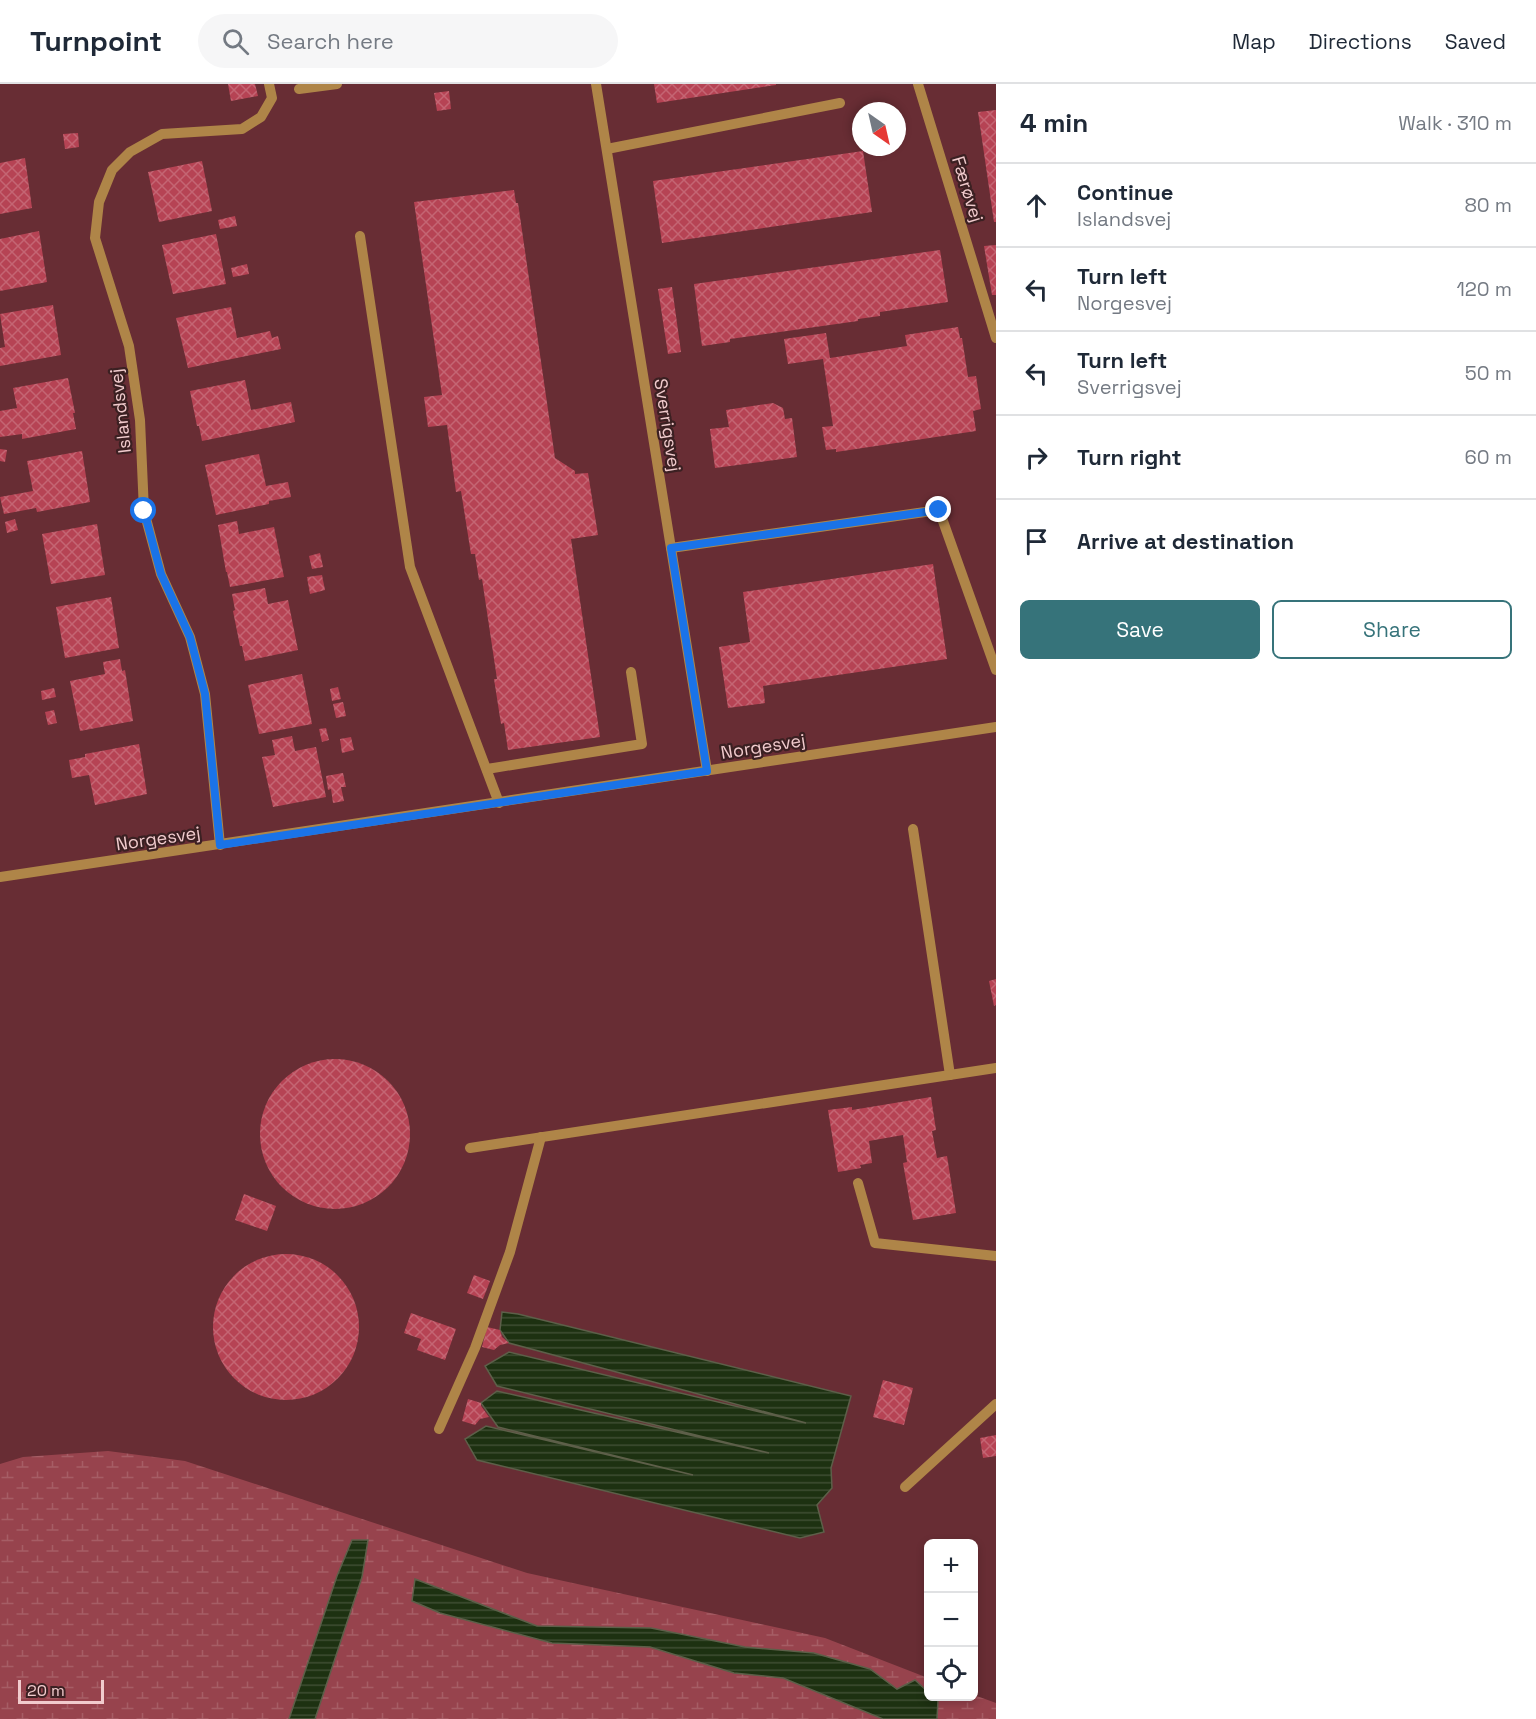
<!DOCTYPE html>
<meta charset="utf-8">
<style>
body{margin:0;font-family:"Space Grotesk",sans-serif;background:#f6f6f7;color:#1f2937}
.controls{position:absolute;right:18px;bottom:18px;display:grid;overflow:hidden;border-radius:9px;box-shadow:0 3px 9px #0003}
.controls button{width:54px;height:54px;display:grid;place-items:center;padding:0;border:0;border-bottom:2px solid #e0e1e3;background:#fff;color:#1f2937;font:30px sans-serif}
.compass{position:absolute;left:852px;top:18px;width:54px;height:54px;border-radius:50%;background:#fff;box-shadow:0 3px 9px #0003;rotate:146deg}
.scale{position:absolute;left:18px;bottom:15px;width:86px;box-sizing:border-box;padding-left:6px;border:3px solid #f1cbcd;border-top:0;font-size:16px;line-height:21px;white-space:nowrap;color:#f1cbcd;-webkit-text-stroke:4px #3b2022;paint-order:stroke}
.stop{position:absolute;width:18px;height:18px;margin:-14px;border:4px solid #1a73e8;border-radius:50%;background:#fff}
.stop.end{background:#1a73e8;border-color:#fff;box-shadow:0 2px 6px #0008}
.list{margin:0;padding:0;list-style:none}
h2{display:flex;justify-content:space-between;align-items:center;height:78px;margin:0;padding:0 24px;font-size:26px}
h2 small{font-size:20px;font-weight:400;color:#747a83}
.list li{display:grid;grid-template-columns:39px 1fr auto;gap:18px;align-items:center;box-sizing:border-box;height:84px;padding:0 24px;border-top:2px solid #e0e1e3}
.list b{display:block;font-size:22px;white-space:nowrap}
.list p{margin:0;font-size:20px;white-space:nowrap;color:#747a83}
.list em{font-size:20px;font-style:normal;color:#747a83}
.actions{display:flex;gap:12px;padding:18px 24px}
.actions a{flex:1;padding:14px 0;border:2px solid #36737a;border-radius:9px;text-align:center;font-size:21px;color:#36737a}
.actions .main{background:#36737a;color:#fff}
.icon{flex:none;width:33px;height:33px;fill:none;stroke:currentColor;stroke-width:2;stroke-linecap:round;stroke-linejoin:round}
.map{position:relative;flex:none;width:996px;height:1635px;overflow:hidden}
header{display:flex;align-items:center;gap:36px;box-sizing:border-box;height:84px;padding:0 30px;background:#fff;border-bottom:2px solid #e0e1e3}
header strong{font-size:28px}
nav{display:flex;gap:33px;margin-inline-start:auto;font-size:21px}
.search{width:420px;height:54px;background:#f6f6f7;display:flex;align-items:center;gap:15px;box-sizing:border-box;padding:0 21px;border-radius:33px;color:#747a83;font-size:22px}
main{display:flex}
aside{flex:1;background:#fff}
.map>svg:first-child{display:block}
</style>
<header>
<strong>Turnpoint</strong>
<div class="search"><svg class="icon" aria-label="search" viewBox="0 0 24 24"><circle cx="10" cy="10" r="6"/><path d="M15 15l6 6"/></svg>Search here</div>
<nav><a>Map</a><a>Directions</a><a>Saved</a></nav>
</header>
<main>
<div class="map">
<svg width="996" height="1635" viewBox="0 0 996 1635">
<defs>
<pattern id="wetland-marsh" width="20" height="14" patternUnits="userSpaceOnUse" patternTransform="scale(1.5)"><rect width="20" height="14" fill="#97434d"/><path d="M1 5h8M5 5V1M11 12h8M15 12V8" fill="none" stroke="#a65d65"/></pattern>
<pattern id="water-rules" width="6" height="5" patternUnits="userSpaceOnUse" patternTransform="scale(1.5)"><rect width="6" height="5" fill="#1d3111"/><path d="M0 2.5h6" fill="none" stroke="#3e4e32"/></pattern>
<pattern id="building-cross-hatch" width="8" height="8" patternUnits="userSpaceOnUse" patternTransform="scale(1.5)"><rect width="8" height="8" fill="#b64354"/><path d="M0 0l8 8M0 8l8-8" fill="none" stroke="#c46573"/></pattern>
</defs>
<rect width="100%" height="100%" fill="#682d34"/>
<path fill="url(#wetland-marsh)" d="M108 1367 185 1377 527 1489 825 1554 928 1594V1612H974V1611L996 1619V1635H0V1380L23 1373Z"/>
<g fill="url(#water-rules)" stroke="#5d5f49" stroke-width="1.5">
<path d="M502 1228 518 1230 851 1312 831 1384 832 1404 817 1421 824 1448 800 1454 477 1376 465 1355 486 1342 693 1391 498 1343 481 1319 497 1307 769 1369 497 1302 485 1282 509 1268 806 1339 509 1259 500 1246Z"/>
<path d="M352 1456H368L362 1493 315 1635H289L337 1492Z"/>
<path d="M415 1495 537 1542 651 1544 745 1563 814 1569 870 1585 897 1605 915 1596 928 1608V1612L934 1613 938 1616 937 1635H883L783 1594 734 1589 650 1563 552 1559 440 1529 412 1517Z"/>
</g>
<g fill="url(#building-cross-hatch)">
<path d="M228 0H255L258 12 231 17Z"/>
<path d="M654 0H776V1L657 19Z"/>
<path d="M449 7 451 25 437 27 434 9Z"/>
<path d="M996 26V138H994L978 28Z"/>
<path d="M78 49 79 63 65 65 63 50Z"/>
<path d="M863 67 872 128 662 159 653 97Z"/>
<path d="M25 74 32 124 0 130V79Z"/>
<path d="M202 77 212 127 159 138 148 88Z"/>
<path d="M514 106 516 119H518L555 374 575 387V390L588 389 598 451 571 455 600 653 508 666 504 639 501 640 494 595H497L482 495 479 496 475 470H471L461 407 456 408 447 341 428 343 424 313 442 311 414 118Z"/>
<path d="M235 132 237 142 220 145 218 136Z"/>
<path d="M39 147 47 198 0 207V155Z"/>
<path d="M216 150 226 200 173 210 162 161Z"/>
<path d="M996 161V211H992L984 162Z"/>
<path d="M940 166 948 218 880 228V232L858 235V237L730 255V258L702 262 694 200Z"/>
<path d="M247 180 249 190 233 193 231 184Z"/>
<path d="M672 203 681 268 668 270 658 205Z"/>
<path d="M53 221 61 271 0 282V264L5 263 0 230Z"/>
<path d="M231 223 237 254 270 247 272 254 278 252 281 265 188 284 176 234Z"/>
<path d="M958 243 960 254H962L968 293 976 292 981 325 973 327 976 347 836 368V365L826 366 822 343 833 342 823 275 788 280 784 255 826 249 830 274 907 262 905 251Z"/>
<path d="M68 294 75 329H73L76 345 22 355V350L0 353V327L17 324 13 304Z"/>
<path d="M245 296 251 326 291 318 295 338 202 357 199 342H197L190 307Z"/>
<path d="M773 319 783 324 785 335 792 334 797 373 715 384 710 345 729 343 726 326Z"/>
<path d="M0 365 7 366 5 378 0 377Z"/>
<path d="M82 367 90 418 37 428 36 424 4 430 0 413 33 407 27 377Z"/>
<path d="M259 370 266 402 288 398 291 413 269 417V420L216 431 205 381Z"/>
<path d="M15 435 18 446 7 449 5 438Z"/>
<path d="M237 437 239 450 274 443 284 493 230 503 227 488H226L218 441Z"/>
<path d="M97 440 105 491 51 500 42 450Z"/>
<path d="M320 469 323 483 312 485 309 472Z"/>
<path d="M933 480 947 575 763 602 765 619 728 624 719 563 750 558 743 508Z"/>
<path d="M322 491 325 506 310 510 307 493Z"/>
<path d="M265 504 268 520 288 516 298 566 245 577 242 562H240L233 527 235 526 232 510Z"/>
<path d="M111 513 119 564 65 574 56 523Z"/>
<path d="M120 575 122 587 125 586 133 637 80 647 70 597 105 590 103 578Z"/>
<path d="M302 590 312 640 259 650 248 601Z"/>
<path d="M338 603 341 615 332 617 330 605Z"/>
<path d="M54 604 56 613 42 616 41 607Z"/>
<path d="M343 618 346 632 336 634 333 620Z"/>
<path d="M54 626 57 639 48 641 45 628Z"/>
<path d="M326 644 329 656 322 658 319 645Z"/>
<path d="M292 652 295 667 316 663 326 713 273 723 262 673 275 671 272 656Z"/>
<path d="M351 653 354 666 342 669 340 655Z"/>
<path d="M139 660 147 710 95 721 89 691 72 694 69 676 85 673V670Z"/>
<path d="M343 689 346 703H341L344 717 333 719 331 705 328 706 326 692Z"/>
<path d="M996 895V921L994 922 989 897Z"/>
<circle cx="335" cy="1050" r="75"/>
<path d="M931 1013 936 1046 932 1047 937 1074 947 1072 956 1129 913 1136 903 1079 907 1078 903 1051 869 1057 872 1079 860 1081 861 1084 838 1088 828 1026 852 1023V1026Z"/>
<path d="M244 1110 276 1122 267 1147 235 1136Z"/>
<circle cx="286" cy="1243" r="73"/>
<path d="M474 1191 490 1197 483 1215 467 1209Z"/>
<path d="M411 1229 456 1245 445 1276 417 1266 421 1255 404 1249Z"/>
<path d="M487 1243 500 1246 502 1253 509 1259 500 1261 494 1266 482 1263Z"/>
<path d="M883 1296 913 1304 904 1341 873 1333Z"/>
<path d="M468 1315 481 1319V1322L489 1333 480 1335 475 1341 462 1337Z"/>
<path d="M996 1351V1372L983 1374 980 1354Z"/>
</g>
<g fill="none" stroke-linecap="round" stroke-linejoin="round">
<g stroke="#af8548" stroke-width="10">
<path d="M596 0 707 687"/>
<path d="M918 0 996 254"/>
<path d="M299 5 337 0"/>
<path d="M607 65 840 19"/>
<path d="M360 152 410 483 499 719"/>
<path d="M671 464 939 426 996 586"/>
<path d="M487 685 642 660 631 588"/>
<path d="M913 745 950 991"/>
<path d="M220 761 205 610 190 553 161 490 144 427 140 336 129 262 95 154 99 118 112 86 130 68 162 50 242 45 261 33 272 14 269 0"/>
<path d="M0 793 996 643"/>
<path d="M470 1064 996 984"/>
<path d="M858 1099 875 1159 996 1172"/>
<path d="M439 1345 475 1264 510 1168 541 1053"/>
<path d="M905 1403 996 1320"/>
</g>
</g>
<g fill="none" stroke-linecap="round" stroke-linejoin="round">
<path stroke="#1a73e8" stroke-width="8" d="M144 427 161 490 190 553 205 610 220 761 707 687 671 464 939 426"/>
</g>
<g text-anchor="middle" dominant-baseline="central" stroke-width="4.5" stroke-linejoin="round" paint-order="stroke">
<g font-size="18" fill="#f1cbcd" stroke="#3b2022">
<text transform="translate(968 105) rotate(73)">Færøvej</text>
<text transform="translate(120 327) rotate(-96)">Islandsvej</text>
<text transform="translate(668 341) rotate(81)">Sverrigsvej</text>
<text transform="translate(763 662) rotate(-9)">Norgesvej</text>
<text transform="translate(158 754) rotate(-8)">Norgesvej</text>
</g>
</g>
</svg>
<div class="controls">
<button>+</button>
<button>−</button>
<button><svg class="icon" aria-label="locate" viewBox="0 0 24 24"><circle cx="12" cy="12" r="6"/><path d="M12 2v4M12 18v4M2 12h4M18 12h4"/></svg></button>
</div>
<svg class="compass" viewBox="-18 -18 36 36"><path d="M0-13l5 13h-10z" fill="#e53935"/><path d="M0 13l5-13h-10z" fill="#747a83"/></svg>
<div class="scale">20 m</div>
<div class="stop" style="left:144px;top:427px"></div>
<div class="stop end" style="left:939px;top:426px"></div>
</div>
<aside>
<h2>4 min<small>Walk · 310 m</small></h2>
<ul class="list">
<li><svg class="icon" aria-label="ahead" viewBox="0 0 24 24"><path d="M12 20V5M6 11l6-6 6 6"/></svg><div><b>Continue</b><p>Islandsvej</p></div><em>80 m</em></li>
<li><svg class="icon" aria-label="left" viewBox="0 0 24 24"><path d="M17 20v-9H6M10 6l-5 5 5 5"/></svg><div><b>Turn left</b><p>Norgesvej</p></div><em>120 m</em></li>
<li><svg class="icon" aria-label="left" viewBox="0 0 24 24"><path d="M17 20v-9H6M10 6l-5 5 5 5"/></svg><div><b>Turn left</b><p>Sverrigsvej</p></div><em>50 m</em></li>
<li><svg class="icon" aria-label="right" viewBox="0 0 24 24"><path d="M7 20v-9h11M14 6l5 5-5 5"/></svg><div><b>Turn right</b></div><em>60 m</em></li>
<li><svg class="icon" aria-label="arrive" viewBox="0 0 24 24"><path d="M6 21V4h12l-3 4 3 4H6"/></svg><div><b>Arrive at destination</b></div></li>
</ul>
<div class="actions"><a class="main">Save</a><a>Share</a></div>
</aside>
</main>
